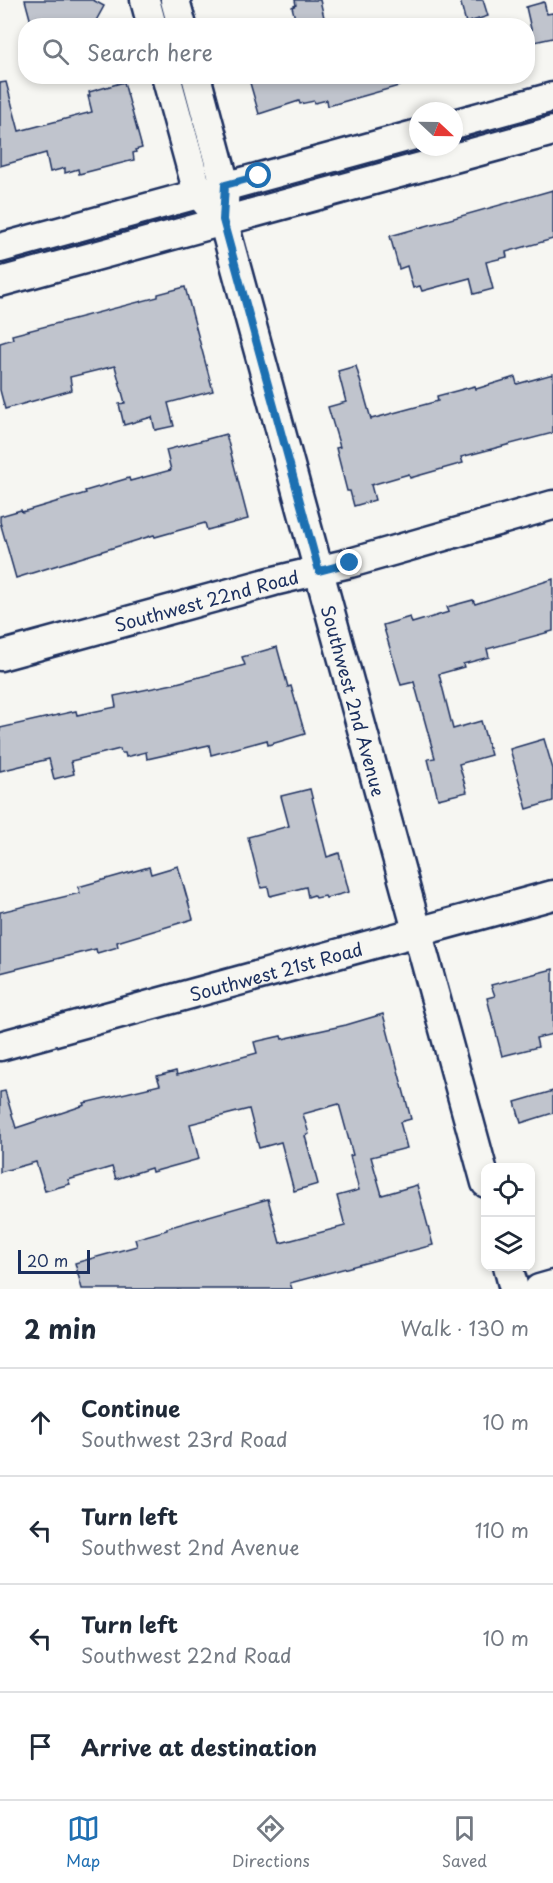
<!DOCTYPE html>
<meta charset="utf-8">
<style>
body{margin:0;font-family:"Playpen Sans",sans-serif;background:#f2f2f3;color:#1f2937}
.controls{position:absolute;right:18px;bottom:18px;display:grid;overflow:hidden;border-radius:12px;box-shadow:0 3px 9px #0003}
.controls button{width:54px;height:54px;display:grid;place-items:center;padding:0;border:0;border-bottom:2px solid #e0e1e3;background:#fff;color:#1f2937;font:30px sans-serif}
.compass{position:absolute;left:409px;top:102px;width:54px;height:54px;border-radius:50%;background:#fff;box-shadow:0 3px 9px #0003;rotate:112deg}
.scale{position:absolute;left:18px;bottom:15px;width:72px;box-sizing:border-box;padding-left:6px;border:3px solid #1b2f5e;border-top:0;font-size:16px;line-height:21px;white-space:nowrap;color:#1b2f5e;-webkit-text-stroke:4px #f6f6f2;paint-order:stroke}
.stop{position:absolute;width:18px;height:18px;margin:-14px;border:4px solid #1f6fb2;border-radius:50%;background:#fff}
.stop.end{background:#1f6fb2;border-color:#fff;box-shadow:0 2px 6px #0008}
.list{margin:0;padding:0;list-style:none}
h2{display:flex;justify-content:space-between;align-items:center;height:78px;margin:0;padding:0 24px;font-size:26px}
h2 small{font-size:20px;font-weight:400;color:#747a83}
.list li{display:grid;grid-template-columns:39px 1fr auto;gap:18px;align-items:center;box-sizing:border-box;height:108px;padding:0 24px;border-top:2px solid #e0e1e3}
.list b{display:block;font-size:22px;white-space:nowrap}
.list p{margin:0;font-size:20px;white-space:nowrap;color:#747a83}
.list em{font-size:20px;font-style:normal;color:#747a83}
.icon{flex:none;width:33px;height:33px;fill:none;stroke:currentColor;stroke-width:2;stroke-linecap:round;stroke-linejoin:round}
.map{position:relative;flex:none;width:553px;height:1289px;overflow:hidden}
.search{position:absolute;background:#fff;box-shadow:0 3px 9px #0003;left:18px;right:18px;top:18px;height:66px;display:flex;align-items:center;gap:15px;box-sizing:border-box;padding:0 21px;border-radius:24px;color:#747a83;font-size:22px}
.sheet{height:510px;background:#fff}
nav{display:flex;justify-content:space-around;align-items:center;box-sizing:border-box;height:84px;border-top:2px solid #e0e1e3;background:#fff;font-size:16px;color:#747a83}
nav a{display:grid;justify-items:center;gap:3px}
nav .on{color:#1f6fb2}
.map>svg:first-child{display:block}
</style>
<div class="map">
<svg width="553" height="1289" viewBox="0 0 553 1289">
<rect width="100%" height="100%" fill="#f6f6f2"/>
<filter id="ink" filterUnits="userSpaceOnUse"><feTurbulence type="fractalNoise" baseFrequency=".0167" numOctaves="2"/><feDisplacementMap in="SourceGraphic" scale="12" xChannelSelector="R" yChannelSelector="G"/><feConvolveMatrix kernelMatrix="1 2 1 2 8 2 1 2 1" color-interpolation-filters="sRGB"/></filter>
<g filter="url(#ink)">
<g fill="#c0c4cd" stroke="#1b2f5e" stroke-width="1.5">
<path d="M25 0H93L104 6 93 26H32Z"/>
<path d="M295 0H320L326 26H297L292 7 296 5Z"/>
<path d="M460 0H483L488 16 466 23Z"/>
<path d="M544 2 547 14 553 13V38L534 42 526 7Z"/>
<path d="M248 76H412L413 82 328 106 327 100 315 103 314 101 300 104 299 101 259 114Z"/>
<path d="M6 82 19 131 92 112 88 96H90L89 92 124 82 142 148 135 150 136 152 133 153 134 160 79 174 78 169 65 173V168L50 172 46 153 0 166V83Z"/>
<path d="M553 190V239L506 252 507 257 486 262 493 289 474 294 470 278 422 291 420 286 413 288 407 266 399 269 390 236Z"/>
<path d="M185 287 213 391 168 403 174 426 155 430 152 417 124 425 119 404 125 403 115 366 70 377 72 390 5 409 0 390V343L13 339 12 335 158 297V294Z"/>
<path d="M356 366 371 419 438 401 437 396 475 386 476 389 515 377 517 384 553 374V433L461 457 463 463 410 478 409 474 371 485 375 500 354 506 350 491H347L336 448 340 447 328 407 346 402 338 371Z"/>
<path d="M226 434 248 519 207 530 205 523 155 537 154 535 16 578 0 522V516L21 510 22 512 86 493 85 491 129 478 130 481 171 470 166 450Z"/>
<path d="M553 579V631L487 649 489 657 463 664 464 667 439 674 453 729 481 721 491 755 459 764 467 792 438 799 428 759 435 758 414 682 401 685 383 625 410 617 412 623 449 612 447 607 473 600 475 604Z"/>
<path d="M277 647 288 687 291 686 305 734 268 745 267 740 211 755 209 745 147 759 146 752 126 757 125 753H121L120 749 71 761 74 774 54 779 49 759 0 771V728L76 711 77 715 116 707 114 696 173 684 245 665 242 657Z"/>
<path d="M544 739 553 769V801L527 809 510 749Z"/>
<path d="M310 789 327 857 339 853 349 892 326 898 325 896 316 898 314 895 308 897 306 887 270 896 268 887 261 888 248 837 289 826 281 796Z"/>
<path d="M178 866 193 919 117 942 118 947 97 953 96 949 0 973V912L80 893 78 887 149 867 151 874Z"/>
<path d="M553 969V1034L536 1038 538 1047 502 1056 487 998 495 996 491 985Z"/>
<path d="M383 1014 411 1119 400 1122 407 1148 371 1157 382 1195 417 1185 433 1245 290 1283 292 1289H82L75 1263 137 1246 135 1239 167 1230V1228L268 1199 280 1243 345 1226 337 1196 359 1190 350 1156 353 1155 339 1104 303 1114 309 1134 305 1136 318 1184 294 1191 281 1142 259 1148 249 1109 190 1124 199 1159 152 1172 151 1168 116 1179 112 1167 68 1180 70 1184 45 1191 36 1162 0 1172V1092L5 1091 16 1128 85 1105 84 1103 160 1085 157 1076 176 1071 177 1075 257 1053 254 1042 281 1036 282 1039 346 1025Z"/>
<path d="M553 1091V1113L521 1123 515 1102Z"/>
</g>
<g fill="none" stroke-linecap="round" stroke-linejoin="round">
<defs>
<g id="minor">
<path d="M145 0 152 26"/>
<path d="M175 0 182 26"/>
<path d="M166 76 198 193 211 208"/>
<path id="s1" d="M196 76 225 185 223 220 486 1183"/>
<path d="M454 124 553 97"/>
<path d="M0 248 418 134"/>
<path d="M0 282 553 131"/>
<path id="s2" d="M0 656 274 581 350 563 553 505"/>
<path id="s3" d="M0 1046 553 895"/>
<path d="M508 1266 514 1289"/>
<path d="M539 1289 553 1285"/>
</g>
</defs>
<use href="#minor" stroke="#1b2f5e" stroke-width="33"/>
<use href="#minor" stroke="#f6f6f2" stroke-width="28"/>
</g>
</g>
<g fill="none" stroke-linecap="round" stroke-linejoin="round" filter="url(#ink)">
<path stroke="#1f6fb2" stroke-width="8" d="M259 176 225 185 223 220 319 571 350 563"/>
</g>
<g text-anchor="middle" dominant-baseline="central" stroke-width="4.5" stroke-linejoin="round" paint-order="stroke">
<g font-size="18" fill="#1b2f5e" stroke="#f6f6f2">
<text stroke="none"><textPath href="#s2" startOffset="214">Southwest 22nd Road</textPath></text>
<text stroke="none"><textPath href="#s1" startOffset="646">Southwest 2nd Avenue</textPath></text>
<text stroke="none"><textPath href="#s3" startOffset="286">Southwest 21st Road</textPath></text>
</g>
</g>
</svg>
<div class="controls">
<button><svg class="icon" aria-label="locate" viewBox="0 0 24 24"><circle cx="12" cy="12" r="6"/><path d="M12 2v4M12 18v4M2 12h4M18 12h4"/></svg></button>
<button><svg class="icon" aria-label="layers" viewBox="0 0 24 24"><path d="M12 4l9 5-9 5-9-5zM3 14l9 5 9-5"/></svg></button>
</div>
<svg class="compass" viewBox="-18 -18 36 36"><path d="M0-13l5 13h-10z" fill="#e53935"/><path d="M0 13l5-13h-10z" fill="#747a83"/></svg>
<div class="scale">20 m</div>
<div class="stop" style="left:259px;top:176px"></div>
<div class="stop end" style="left:350px;top:563px"></div>
<div class="search"><svg class="icon" aria-label="search" viewBox="0 0 24 24"><circle cx="10" cy="10" r="6"/><path d="M15 15l6 6"/></svg>Search here</div>
</div>
<section class="sheet">
<h2>2 min<small>Walk · 130 m</small></h2>
<ul class="list">
<li><svg class="icon" aria-label="ahead" viewBox="0 0 24 24"><path d="M12 20V5M6 11l6-6 6 6"/></svg><div><b>Continue</b><p>Southwest 23rd Road</p></div><em>10 m</em></li>
<li><svg class="icon" aria-label="left" viewBox="0 0 24 24"><path d="M17 20v-9H6M10 6l-5 5 5 5"/></svg><div><b>Turn left</b><p>Southwest 2nd Avenue</p></div><em>110 m</em></li>
<li><svg class="icon" aria-label="left" viewBox="0 0 24 24"><path d="M17 20v-9H6M10 6l-5 5 5 5"/></svg><div><b>Turn left</b><p>Southwest 22nd Road</p></div><em>10 m</em></li>
<li><svg class="icon" aria-label="arrive" viewBox="0 0 24 24"><path d="M6 21V4h12l-3 4 3 4H6"/></svg><div><b>Arrive at destination</b></div></li>
</ul>
</section>
<nav>
<a class="on"><svg class="icon" aria-label="map" viewBox="0 0 24 24"><path d="M3 6l6-2 6 2 6-2v14l-6 2-6-2-6 2zM9 4v14M15 6v14"/></svg>Map</a>
<a><svg class="icon" aria-label="directions" viewBox="0 0 24 24"><path d="M12 3l9 9-9 9-9-9zM9 14v-3h6M13 9l2 2-2 2"/></svg>Directions</a>
<a><svg class="icon" aria-label="saved" viewBox="0 0 24 24"><path d="M7 4h10v16l-5-4-5 4z"/></svg>Saved</a>
</nav>
